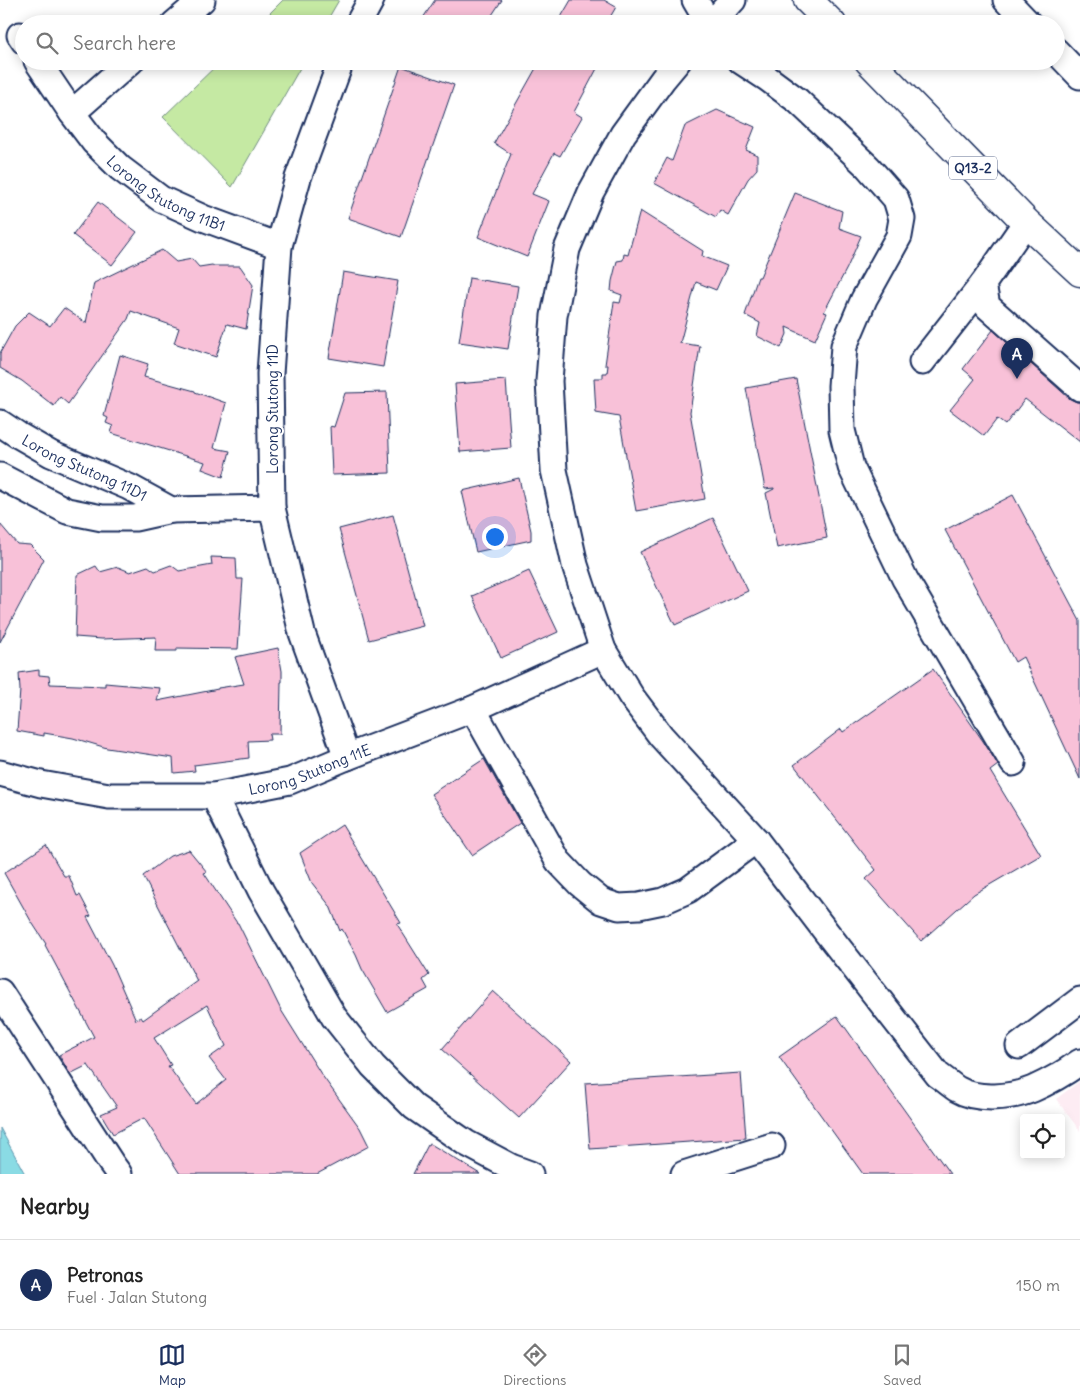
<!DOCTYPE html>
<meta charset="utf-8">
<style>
body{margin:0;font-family:Delius,sans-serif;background:#f2f2f2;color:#222}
.controls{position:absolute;right:15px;bottom:15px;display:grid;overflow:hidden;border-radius:5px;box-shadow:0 2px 12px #0003}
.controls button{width:45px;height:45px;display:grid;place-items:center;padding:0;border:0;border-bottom:1px solid #e0e0e0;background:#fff;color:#222;font:25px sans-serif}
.you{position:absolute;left:494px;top:536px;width:18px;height:18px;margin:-12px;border:4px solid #fff;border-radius:50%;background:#1a73e8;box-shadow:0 0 0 8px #1a73e833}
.badge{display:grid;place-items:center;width:32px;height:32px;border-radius:50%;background:#1b2f5e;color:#fff;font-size:16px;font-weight:700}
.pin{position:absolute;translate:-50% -41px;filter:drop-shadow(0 1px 2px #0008)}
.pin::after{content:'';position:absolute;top:26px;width:18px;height:15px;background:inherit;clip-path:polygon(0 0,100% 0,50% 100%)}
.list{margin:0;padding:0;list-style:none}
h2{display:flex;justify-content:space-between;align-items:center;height:65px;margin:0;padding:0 20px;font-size:21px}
h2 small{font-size:16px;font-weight:400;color:#767676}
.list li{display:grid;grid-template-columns:32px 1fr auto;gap:15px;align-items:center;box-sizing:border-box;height:90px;padding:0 20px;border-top:1px solid #e0e0e0}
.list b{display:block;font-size:19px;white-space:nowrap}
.list p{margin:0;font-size:16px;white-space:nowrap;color:#767676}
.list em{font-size:16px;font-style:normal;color:#767676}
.icon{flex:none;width:28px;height:28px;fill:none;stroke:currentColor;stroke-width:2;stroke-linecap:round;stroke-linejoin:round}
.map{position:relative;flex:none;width:1080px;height:1174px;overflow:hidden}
.search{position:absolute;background:#fff;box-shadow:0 2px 12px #0003;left:15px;right:15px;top:15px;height:55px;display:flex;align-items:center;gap:12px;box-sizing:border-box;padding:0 18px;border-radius:28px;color:#767676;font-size:19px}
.sheet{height:155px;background:#fff}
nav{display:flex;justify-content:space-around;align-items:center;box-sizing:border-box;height:70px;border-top:1px solid #e0e0e0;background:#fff;font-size:14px;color:#767676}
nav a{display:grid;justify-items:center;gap:2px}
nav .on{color:#1b2f5e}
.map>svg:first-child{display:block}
</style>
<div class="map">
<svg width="1080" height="1174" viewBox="0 0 1080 1174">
<rect width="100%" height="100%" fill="#fff"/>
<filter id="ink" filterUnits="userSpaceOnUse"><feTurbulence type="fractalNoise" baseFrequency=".02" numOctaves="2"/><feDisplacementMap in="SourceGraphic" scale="10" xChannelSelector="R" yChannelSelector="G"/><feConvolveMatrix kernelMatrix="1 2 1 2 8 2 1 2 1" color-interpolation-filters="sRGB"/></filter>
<g filter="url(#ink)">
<path fill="#fdecf3" d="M1080 1081V1131L1056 1099Z"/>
<g fill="#c5e9a3" stroke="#708c80">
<path d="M283 0H339L325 24H259Z"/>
<path d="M221 61H304L232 187 163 117Z"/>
</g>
<path fill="#8adbe4" stroke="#5e96ae" d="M0 1128 25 1174H0Z"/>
<g fill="#f8c1d8" stroke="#1b2f5e" fill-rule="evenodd">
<path d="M435 0H502L486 24H419Z"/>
<path d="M571 0H604L616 7 606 24H557Z"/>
<path d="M540 61H601L574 112 582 117 560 156 554 153 532 194 549 201 527 257 478 237 511 154 494 143Z"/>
<path d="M401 66 454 85 401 237 348 218Z"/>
<path d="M717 110 755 127 746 150 757 155V169L748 179 728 215 720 210 716 217 654 183 667 158 672 161 685 126Z"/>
<path d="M795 193 842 211 839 228 861 236 847 268 824 312 827 313 815 340 786 327 787 334 781 348 757 336 760 323 745 315 758 277H760Z"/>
<path d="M98 202 137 232 112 265 73 235Z"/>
<path d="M640 211 703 251 702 256 727 266 716 290 696 282 680 343 700 346 690 412 705 499 636 511 619 417 596 413 594 378H603V373H607L608 365H605L614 302 620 303 622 295 611 291 612 281 617 261 623 260 624 254 628 255Z"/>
<path d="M162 250 176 262 192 259 199 267 212 265 214 266H240L253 285 246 329 227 324 216 357 174 343 179 328 131 311 128 319 68 404 60 397 54 406 22 381 0 368V353L15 326 29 312 50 326 64 308 86 323 94 283Z"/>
<path d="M343 272 398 281 383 367 329 358Z"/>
<path d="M469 278 518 286 508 349 459 342Z"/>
<path d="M993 330 1070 399 1077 402H1080V442L1025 399 1005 425 997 419 984 436 950 410 975 379 963 369Z"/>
<path d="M120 355 148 364 144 377 195 391V392L226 403 214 448 230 451 223 477 202 469 205 462 111 433 113 426 106 423 108 418 104 416Z"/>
<path d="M796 379 827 538 777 548 766 493 774 489V488L765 489 746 388Z"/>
<path d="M506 380 511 448 460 452 455 384Z"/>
<path d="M387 392 390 473 332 475 330 426 334 427 345 393Z"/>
<path d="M519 478 531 531V540L476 552 462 491Z"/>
<path d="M1013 495 1080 621V779L1023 657 1015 662 945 530Z"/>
<path d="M393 515 423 626 369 640 339 529Z"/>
<path d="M713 518 748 591 675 625 640 552Z"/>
<path d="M0 524 17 544 30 545 44 559 0 642Z"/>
<path d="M211 557 236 558 237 579H243L238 649 177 648V651H155L156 637 102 639 75 637 77 575 96 566 100 572 118 567 130 572 148 566 155 571 171 565 179 571 212 565Z"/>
<path d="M529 571 558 632 501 658 472 596Z"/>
<path d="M278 648 282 671V682H281L280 734H269L270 740 248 741 249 758 194 765 195 771 174 773 173 758 107 748 73 738 44 733V736L17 731 20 690 19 673 39 670V675L49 676 50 684 105 686V683L160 688 157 701 218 689V688L244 684 235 657Z"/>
<path d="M933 669 983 741 998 765 990 771 1041 855 974 894 921 941 866 879 876 870 794 765 841 729 843 732Z"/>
<path d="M484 759 520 823 472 855 431 794Z"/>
<path d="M342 825 401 923 397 924 429 975 423 980 428 989 387 1012 362 969 356 955 342 929 340 931 330 906 312 883 300 853Z"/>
<path d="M46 845 64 876H69L77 896 80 895 91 916 87 917 112 965 136 1020 141 1017 143 1020 197 981 143 876 170 856 189 850 207 872 204 873 237 923H238L281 1010 321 1074 360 1128 369 1146 317 1174H180L144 1118 113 1134 101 1114 117 1107 88 1065 70 1074 59 1055 94 1037 45 945 46 944 31 921 4 873ZM207 1005 226 1046 209 1058 226 1080 196 1104 168 1066 171 1065 154 1038Z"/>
<path d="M493 991 571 1061 519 1118 442 1049Z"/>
<path d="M837 1016 950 1174H863L779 1057Z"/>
<path d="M741 1073 746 1138 590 1149 585 1083Z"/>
<path d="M429 1143 480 1174H413Z"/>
</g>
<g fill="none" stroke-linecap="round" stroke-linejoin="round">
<defs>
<g id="minor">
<path d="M695 0 709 24"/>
<path d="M1006 0 1029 24"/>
<path d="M174 24 202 0"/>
<path d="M358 24 371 0"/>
<path d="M711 24 733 0"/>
<path d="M20 35 24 41"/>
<path d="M1056 51 1080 76"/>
<path id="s1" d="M37 61 72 113 94 142 120 168 161 199 203 218 279 246"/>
<path d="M341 61 298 178 279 246 270 374 272 508 302 633 347 757"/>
<path d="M678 61 663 79 623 134 591 192 567 249 554 316 549 381 554 470 575 565 603 650 631 696 661 736 756 840 827 933 938 1075C944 1079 951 1085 957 1089 977 1101 1012 1098 1033 1089 1049 1082 1066 1072 1080 1062"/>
<path d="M741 61 767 78 798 101 868 167 896 199 902 219 899 236 864 299 844 346 841 386 842 430 851 467 905 579 1013 763"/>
<path d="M72 113 131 61"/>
<path d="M1026 222 983 284 987 306 1080 388"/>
<path d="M922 362 983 284"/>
<path id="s2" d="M0 423 18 435 51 454 129 487 171 510"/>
<path d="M0 476 67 511 102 518H135L171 510 272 508"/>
<path d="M473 709 558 861 580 884 601 901 619 907 639 906 663 901 688 890 756 840"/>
<path id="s3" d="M0 773 41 784 109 796H214L290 781 347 757 473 709 603 650"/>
<path d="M214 796 261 891 334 1017 373 1066 414 1107 466 1143 511 1167 530 1174"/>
<path d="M0 992 111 1163 119 1174"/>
<path d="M1019 1046 1080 1000"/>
<path d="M684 1174 772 1146"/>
</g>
<g id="major">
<path d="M808 0 832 24"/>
<path d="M869 61 1026 222 1080 272"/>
</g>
</defs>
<use href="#minor" stroke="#1b2f5e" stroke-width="29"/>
<use href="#major" stroke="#1b2f5e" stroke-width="31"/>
<use href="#minor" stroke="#fff" stroke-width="25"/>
<use href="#major" stroke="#fff" stroke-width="28"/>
</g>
</g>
<g text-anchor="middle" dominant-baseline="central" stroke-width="4" stroke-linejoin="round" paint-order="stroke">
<rect fill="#fff" stroke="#5f6d8e" stroke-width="1" x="949" y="156.5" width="48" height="23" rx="4"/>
<g font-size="14" font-weight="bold" fill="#1b2f5e">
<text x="973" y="168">Q13-2</text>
</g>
<g font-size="15" fill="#1b2f5e" stroke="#fff">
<text stroke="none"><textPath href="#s1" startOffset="189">Lorong Stutong 11B1</textPath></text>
<text transform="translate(272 409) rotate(-90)">Lorong Stutong 11D</text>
<text stroke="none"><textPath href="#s2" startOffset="96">Lorong Stutong 11D1</textPath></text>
<text stroke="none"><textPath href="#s3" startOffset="316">Lorong Stutong 11E</textPath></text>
</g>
</g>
</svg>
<div class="controls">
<button><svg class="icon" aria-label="locate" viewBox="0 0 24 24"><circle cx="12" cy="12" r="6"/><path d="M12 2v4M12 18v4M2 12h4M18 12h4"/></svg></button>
</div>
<div class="you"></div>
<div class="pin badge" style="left:1017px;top:379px">A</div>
<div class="search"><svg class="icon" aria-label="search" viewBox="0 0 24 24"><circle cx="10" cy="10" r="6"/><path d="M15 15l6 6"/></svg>Search here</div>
</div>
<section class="sheet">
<h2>Nearby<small></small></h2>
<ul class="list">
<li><span class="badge">A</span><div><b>Petronas</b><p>Fuel · Jalan Stutong</p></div><em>150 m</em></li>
</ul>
</section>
<nav>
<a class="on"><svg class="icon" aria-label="map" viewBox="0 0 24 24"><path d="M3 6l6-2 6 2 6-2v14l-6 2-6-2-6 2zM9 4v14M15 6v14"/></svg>Map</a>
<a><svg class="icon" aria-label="directions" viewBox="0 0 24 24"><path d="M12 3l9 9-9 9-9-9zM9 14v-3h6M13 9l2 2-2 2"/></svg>Directions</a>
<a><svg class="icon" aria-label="saved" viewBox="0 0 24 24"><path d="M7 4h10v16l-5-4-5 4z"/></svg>Saved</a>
</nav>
